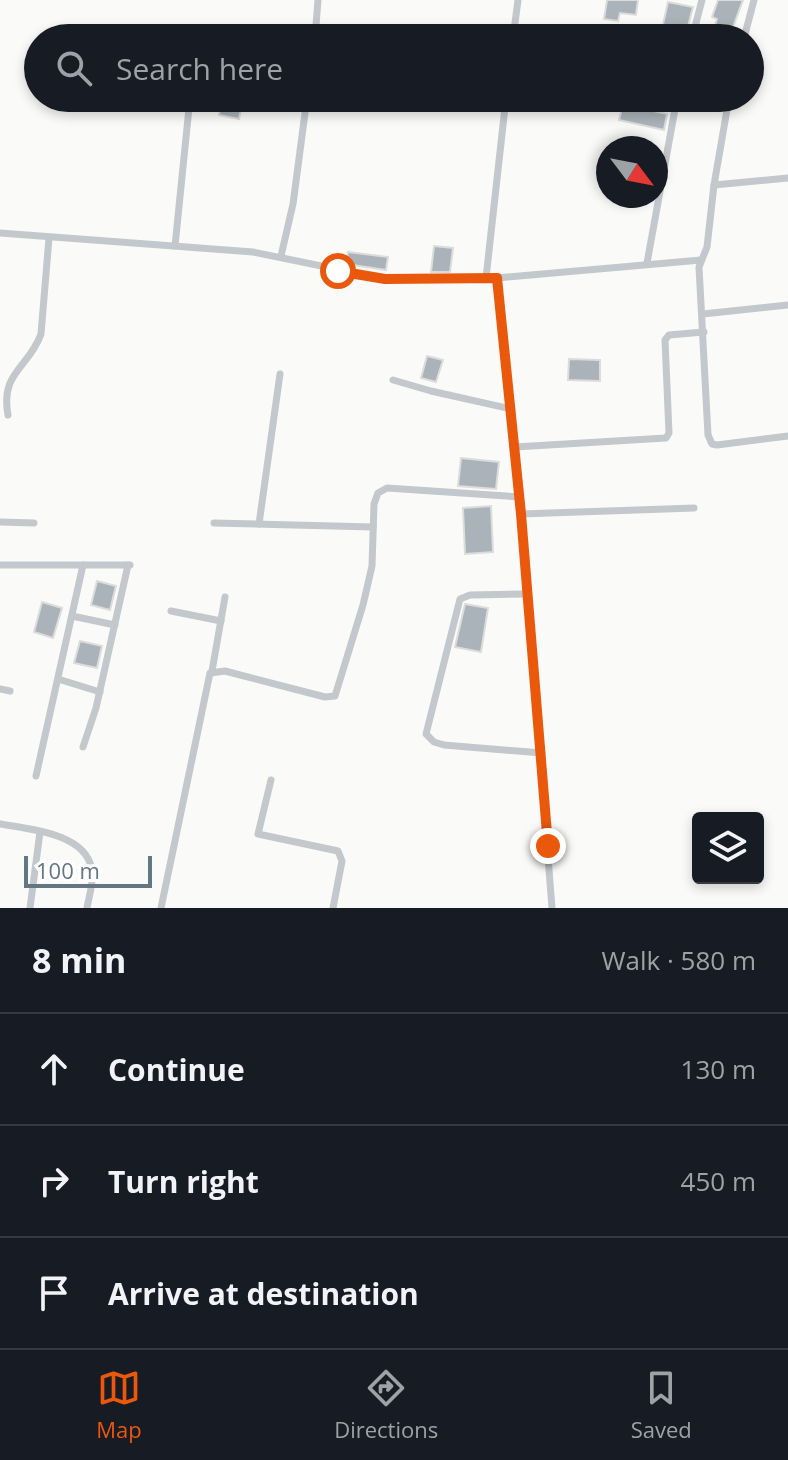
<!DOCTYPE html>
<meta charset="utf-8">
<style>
body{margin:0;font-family:"Open Sans",sans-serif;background:#20242c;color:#f1f3f6}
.controls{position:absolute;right:24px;bottom:24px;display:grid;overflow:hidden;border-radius:8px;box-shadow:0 4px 12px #0003}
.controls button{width:72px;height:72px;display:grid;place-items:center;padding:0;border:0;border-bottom:2px solid #363941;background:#171b24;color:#f1f3f6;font:40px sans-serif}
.compass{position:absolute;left:596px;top:136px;width:72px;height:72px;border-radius:50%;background:#171b24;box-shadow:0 4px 12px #0003;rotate:122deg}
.scale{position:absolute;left:24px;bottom:20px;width:128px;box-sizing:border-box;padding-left:8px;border:4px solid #657683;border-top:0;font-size:22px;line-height:28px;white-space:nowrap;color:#657683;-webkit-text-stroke:6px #fff;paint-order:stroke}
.stop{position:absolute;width:24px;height:24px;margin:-18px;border:6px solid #ea580c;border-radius:50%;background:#fff}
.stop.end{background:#ea580c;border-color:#fff;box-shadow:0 2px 8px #0008}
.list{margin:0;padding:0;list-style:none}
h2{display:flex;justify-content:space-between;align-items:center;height:104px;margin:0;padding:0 32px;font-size:34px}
h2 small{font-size:26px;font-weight:400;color:#9ea1a6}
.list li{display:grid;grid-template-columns:52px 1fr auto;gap:24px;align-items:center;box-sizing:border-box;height:112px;padding:0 32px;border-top:2px solid #363941}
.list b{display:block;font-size:30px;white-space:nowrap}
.list em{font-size:26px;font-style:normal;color:#9ea1a6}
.icon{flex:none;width:44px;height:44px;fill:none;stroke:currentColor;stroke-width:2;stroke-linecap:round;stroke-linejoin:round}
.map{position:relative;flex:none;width:788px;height:908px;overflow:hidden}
.search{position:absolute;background:#171b24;box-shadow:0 4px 12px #0003;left:24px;right:24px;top:24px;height:88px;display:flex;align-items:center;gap:20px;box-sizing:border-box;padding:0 28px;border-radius:44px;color:#9ea1a6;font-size:30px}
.sheet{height:440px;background:#171b24}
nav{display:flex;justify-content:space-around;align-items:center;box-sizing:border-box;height:112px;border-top:2px solid #363941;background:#171b24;font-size:22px;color:#9ea1a6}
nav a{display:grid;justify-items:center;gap:4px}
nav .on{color:#ea580c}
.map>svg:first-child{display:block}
</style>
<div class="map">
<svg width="788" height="908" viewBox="0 0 788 908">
<rect width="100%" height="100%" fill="#fafaf8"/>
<g fill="#aab3b9" stroke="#dcdcda" stroke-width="2">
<path d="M607 0H638L636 15 620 13 618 21 604 19Z"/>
<path d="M718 0H743L729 38H711L717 19 712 17Z"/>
<path d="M668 2 693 7 686 34 662 29Z"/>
<path d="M222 98 243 100 239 119 219 115Z"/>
<path d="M623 104 667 114 664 130 619 120Z"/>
<path d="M434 246 453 248 450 272H431Z"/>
<path d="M348 252 388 257 386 270 346 264Z"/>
<path d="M427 356 443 360 436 382 421 378Z"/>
<path d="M569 359 600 360V381L568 380Z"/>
<path d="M461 458 499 462 496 489 458 486Z"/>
<path d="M491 506 493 552 465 554 463 508Z"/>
<path d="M97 581 116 586 110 610 91 605Z"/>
<path d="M42 602 62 608 53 638 34 632Z"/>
<path d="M465 604 488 608 481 652 455 647Z"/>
<path d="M80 641 102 646 97 668 74 663Z"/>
</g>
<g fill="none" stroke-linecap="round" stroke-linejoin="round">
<g stroke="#c3c8cc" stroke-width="7">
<path d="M248 38V31"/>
<path d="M315 38 318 0"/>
<path d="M513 38 518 0"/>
<path d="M692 38 702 0"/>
<path d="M744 38 754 0"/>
<path d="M729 98 714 185 707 247 699 267 708 435 712 444 717 445 788 436"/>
<path d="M714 185 788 178"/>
<path d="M0 233 253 252 385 279 497 278 701 260"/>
<path d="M175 246 190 98"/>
<path d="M281 256 293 204 307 98"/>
<path d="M647 263 677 98"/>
<path d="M486 278 506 98"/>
<path d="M497 278 520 497 552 908"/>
<path d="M703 314 788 305"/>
<path d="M393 380 431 391 511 409"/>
<path d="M8 415C0 372 29 368 41 334L49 238"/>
<path d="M515 447 666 438 669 433 665 340 669 335 704 332"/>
<path d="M521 514 694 508"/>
<path d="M0 522 34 523"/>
<path d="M214 523 373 527"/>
<path d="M259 524 280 374"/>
<path d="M0 565H130"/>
<path d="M528 594 470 595 460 599 426 734 434 742 444 745 542 753"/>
<path d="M171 611 221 621"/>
<path d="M72 616 115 625"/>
<path d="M212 671 225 597"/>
<path d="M58 679 100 692"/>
<path d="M0 689 10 691"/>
<path d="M83 747 96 708 128 565"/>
<path d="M36 776 83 565"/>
<path d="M271 780 258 834 338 851 342 861 333 908"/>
<path d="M0 824C29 829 86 833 92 870 94 882 89 896 87 908"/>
<path d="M30 908 40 832"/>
<path d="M161 908 210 673 225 671 325 697 335 696 363 605 372 566 374 504 378 493 387 488 520 497"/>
</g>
</g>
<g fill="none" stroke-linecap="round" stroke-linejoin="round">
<path stroke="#ea580c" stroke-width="10" d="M338 271 385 279 497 278 521 514 548 846"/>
</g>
</svg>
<div class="controls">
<button><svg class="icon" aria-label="layers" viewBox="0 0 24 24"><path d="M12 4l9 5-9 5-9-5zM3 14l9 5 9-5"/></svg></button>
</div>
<svg class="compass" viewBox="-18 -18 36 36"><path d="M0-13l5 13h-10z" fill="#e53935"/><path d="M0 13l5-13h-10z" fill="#9ea1a6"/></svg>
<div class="scale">100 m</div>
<div class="stop" style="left:338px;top:271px"></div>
<div class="stop end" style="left:548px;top:846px"></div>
<div class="search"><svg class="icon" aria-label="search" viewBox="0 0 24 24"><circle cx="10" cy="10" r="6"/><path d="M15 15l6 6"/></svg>Search here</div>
</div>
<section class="sheet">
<h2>8 min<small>Walk · 580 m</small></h2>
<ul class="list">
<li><svg class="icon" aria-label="ahead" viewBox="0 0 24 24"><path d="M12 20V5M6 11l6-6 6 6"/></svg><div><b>Continue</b></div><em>130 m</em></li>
<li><svg class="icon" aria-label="right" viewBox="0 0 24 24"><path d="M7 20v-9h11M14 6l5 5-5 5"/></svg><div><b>Turn right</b></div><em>450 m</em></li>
<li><svg class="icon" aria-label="arrive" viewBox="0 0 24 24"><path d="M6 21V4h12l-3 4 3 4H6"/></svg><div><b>Arrive at destination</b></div></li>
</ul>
</section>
<nav>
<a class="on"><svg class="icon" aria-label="map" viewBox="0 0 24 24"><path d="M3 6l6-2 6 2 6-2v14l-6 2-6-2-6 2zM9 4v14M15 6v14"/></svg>Map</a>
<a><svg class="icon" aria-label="directions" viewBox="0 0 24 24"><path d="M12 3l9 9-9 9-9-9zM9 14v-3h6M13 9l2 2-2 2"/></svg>Directions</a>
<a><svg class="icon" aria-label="saved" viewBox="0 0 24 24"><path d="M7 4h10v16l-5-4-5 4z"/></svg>Saved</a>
</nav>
